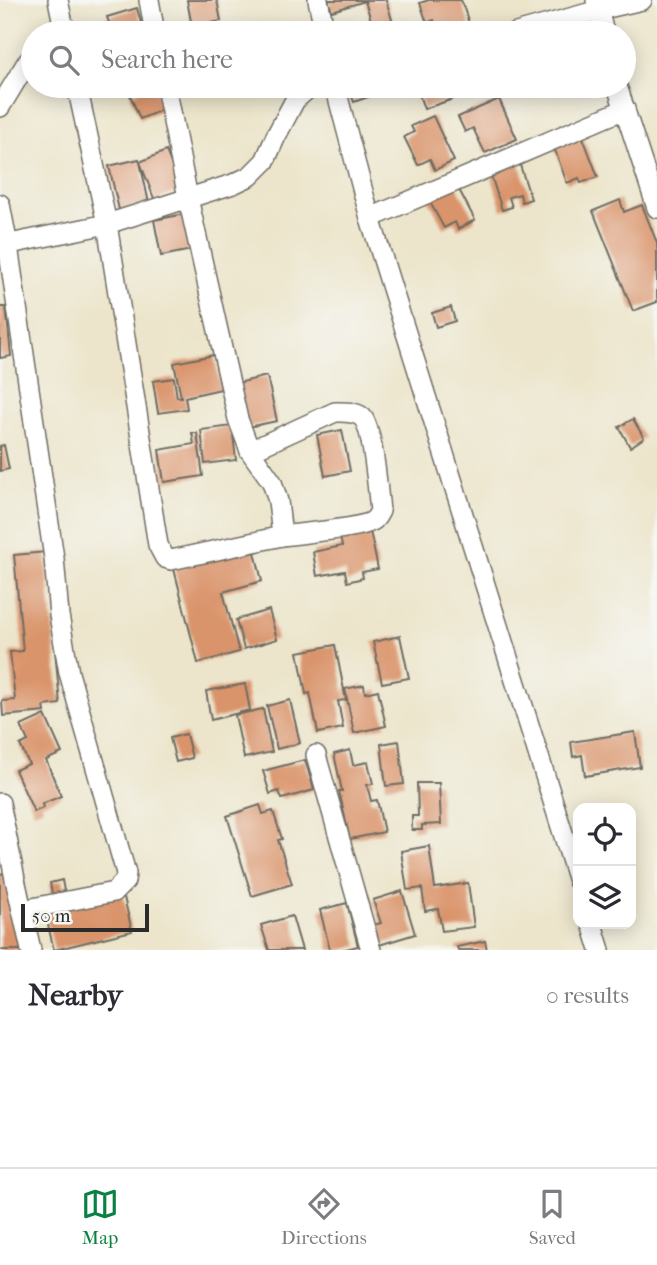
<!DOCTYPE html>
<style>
body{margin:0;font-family:"IM FELL French Canon",serif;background:#f7f7f7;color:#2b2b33}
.controls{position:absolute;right:21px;bottom:21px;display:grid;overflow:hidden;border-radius:14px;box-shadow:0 4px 18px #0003}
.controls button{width:63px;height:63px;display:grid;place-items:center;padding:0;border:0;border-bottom:2px solid #e1e1e2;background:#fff;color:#2b2b33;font:35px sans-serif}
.scale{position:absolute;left:21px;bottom:18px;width:128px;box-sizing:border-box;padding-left:7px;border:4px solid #2b2b2b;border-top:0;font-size:19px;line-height:24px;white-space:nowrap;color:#2b2b2b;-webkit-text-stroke:5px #f6f6f2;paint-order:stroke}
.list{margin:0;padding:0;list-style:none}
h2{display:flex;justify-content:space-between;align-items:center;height:91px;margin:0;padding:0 28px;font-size:30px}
h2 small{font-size:23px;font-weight:400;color:#7c7c81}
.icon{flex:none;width:38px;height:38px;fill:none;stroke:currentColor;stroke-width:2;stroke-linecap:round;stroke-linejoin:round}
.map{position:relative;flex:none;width:657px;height:950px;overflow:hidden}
.search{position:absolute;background:#fff;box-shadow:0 4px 18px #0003;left:21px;right:21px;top:21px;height:77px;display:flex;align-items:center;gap:18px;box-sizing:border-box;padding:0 24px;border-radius:38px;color:#7c7c81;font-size:26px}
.sheet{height:217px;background:#fff}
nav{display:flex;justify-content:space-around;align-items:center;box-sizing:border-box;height:98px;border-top:2px solid #e1e1e2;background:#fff;font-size:19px;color:#7c7c81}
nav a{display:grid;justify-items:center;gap:4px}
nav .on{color:#0b8043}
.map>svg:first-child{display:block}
</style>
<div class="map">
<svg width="657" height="950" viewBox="0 0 657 950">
<rect width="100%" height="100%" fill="#f6f6f2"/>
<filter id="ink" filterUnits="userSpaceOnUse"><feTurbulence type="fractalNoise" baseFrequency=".0143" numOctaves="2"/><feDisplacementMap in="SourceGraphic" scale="14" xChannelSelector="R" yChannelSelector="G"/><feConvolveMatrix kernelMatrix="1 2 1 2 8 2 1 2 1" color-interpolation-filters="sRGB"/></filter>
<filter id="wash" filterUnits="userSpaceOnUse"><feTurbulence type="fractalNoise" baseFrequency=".00686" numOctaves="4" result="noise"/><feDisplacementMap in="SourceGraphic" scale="28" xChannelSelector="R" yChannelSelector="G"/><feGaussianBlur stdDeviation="1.57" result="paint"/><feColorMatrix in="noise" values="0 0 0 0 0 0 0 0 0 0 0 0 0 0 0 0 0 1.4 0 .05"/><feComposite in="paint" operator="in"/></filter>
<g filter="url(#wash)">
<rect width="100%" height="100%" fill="#ece5cb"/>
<g id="blocks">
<g fill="#da946c">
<path d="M187 0H217L221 21 192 27Z"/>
<path d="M328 0H386L396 33H375L365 1 332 11Z"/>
<path d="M429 0H461L470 26 451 33H438L434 20 427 23 420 3Z"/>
<path d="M137 8 144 33H100L111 29 107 17Z"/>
<path d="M592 19 595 33H552L551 29Z"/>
<path d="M151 86H154L164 109 140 119 130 95Z"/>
<path d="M348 86H383L385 91 354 102Z"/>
<path d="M416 86H449L453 99 424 109Z"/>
<path d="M499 99 517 139 485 153 473 128 465 132 458 117Z"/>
<path d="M433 116 454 161 435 170 430 159 418 165 404 137 414 132 411 126Z"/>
<path d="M581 132 598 177 581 183 579 178 567 183 552 142Z"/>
<path d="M166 151 182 190 155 201 140 162 149 203 119 210 109 166 139 159 140 162Z"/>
<path d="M518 159 531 199 522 202 520 194 509 197 512 207 502 210 489 169Z"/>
<path d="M454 180 475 220 458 229 455 222 444 228 426 195Z"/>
<path d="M620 200 624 212 642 205 657 243V302L633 311 593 211Z"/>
<path d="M185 214 192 250 161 256 154 220Z"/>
<path d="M0 307H6L11 356 0 358Z"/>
<path d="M451 307 455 321 436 327 432 313Z"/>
<path d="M214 355 221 389 185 397 187 409 158 413 153 381 174 378 177 397H181L174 363Z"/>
<path d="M267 376 277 421 248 427 238 383Z"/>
<path d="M633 419 644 438 630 447 619 427Z"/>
<path d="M232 426 236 460 205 464 201 430Z"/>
<path d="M342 430 350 471 325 476 317 435Z"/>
<path d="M192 433H197L203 476 164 482 159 450 194 444Z"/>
<path d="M4 445 9 469 0 471V446Z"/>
<path d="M370 531 378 569 362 572 363 578 347 582 345 571 317 576 313 552 342 546 340 537Z"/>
<path d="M254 548 262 581 223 592 239 652 198 663 174 569Z"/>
<path d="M46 552 60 704 44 706 45 712 3 716 2 701 15 700 10 652 23 651 14 555Z"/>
<path d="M269 610 277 639 244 649 236 620Z"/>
<path d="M400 636 409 678 382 683 373 642Z"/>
<path d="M335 645 346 700 338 701 343 728 318 733 310 693 306 694 298 652Z"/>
<path d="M245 684 250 710 211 720 206 691Z"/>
<path d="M364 685 365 693 378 690 386 726 354 733 345 689Z"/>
<path d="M290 700 300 743 277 749 267 706Z"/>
<path d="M263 709 272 752 244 758 235 715Z"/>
<path d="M45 715 62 753 46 760 61 796 42 804 43 808 34 812 15 770 29 764 20 745 28 741 21 726Z"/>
<path d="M635 732 640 767 585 776 582 755 573 757 571 742Z"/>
<path d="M186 734 192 758 176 762 170 738Z"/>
<path d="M399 741 404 784 386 786 381 744Z"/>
<path d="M350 750 353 765 368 762 373 784 367 785 371 801 377 800 384 832 350 839 339 791H342L334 754Z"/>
<path d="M305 760 314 790 282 799 279 791 270 794 263 771Z"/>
<path d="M417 783H439L441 824 422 825V830H412V816H418Z"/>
<path d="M260 805 263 814 273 811 282 839 278 840 292 884 252 896 227 816Z"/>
<path d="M429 846 435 888 468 883 474 927 442 931 438 909 425 911 422 888 407 890 401 851Z"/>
<path d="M5 873 21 950H0V874Z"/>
<path d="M62 880 64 891 52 894 50 883Z"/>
<path d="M402 891 415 934 379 945 373 925 381 923 373 900Z"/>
<path d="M123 893 132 931 54 950 45 913Z"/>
<path d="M347 903 358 946 342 950H330L320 910Z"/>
<path d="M292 916 302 950H269L261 925Z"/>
<path d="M485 941 487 950H458L457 947Z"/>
</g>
</g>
</g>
<g filter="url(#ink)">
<use href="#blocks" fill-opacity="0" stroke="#6f6c63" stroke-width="2"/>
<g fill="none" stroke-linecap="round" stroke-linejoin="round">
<defs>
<g id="minor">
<path d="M58 0 65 33"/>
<path d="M149 0 155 33"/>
<path d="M318 0 325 33"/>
<path d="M596 0 604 33"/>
<path d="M516 33 599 10 642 0"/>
<path d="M77 86 107 224 158 545 165 558 171 560 282 536 278 501 272 482 250 451 238 419 188 198 166 86"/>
<path d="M335 86 370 218 578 881"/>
<path d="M617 86 657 208"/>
<path d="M0 107 26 64 33 56"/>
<path d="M0 204 8 246 54 558 59 615 69 673 126 873 125 881 114 892 22 910"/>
<path d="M370 218 625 109"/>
<path d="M0 246 107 224 233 184 250 176 265 161 276 136 295 100 311 86"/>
<path d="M250 451 335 412C343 412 354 411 362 417 373 428 378 493 380 511 378 515 377 517 374 520 363 529 299 533 282 536"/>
<path d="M316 755 371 950"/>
<path d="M0 803 15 879 31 950"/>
<path d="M592 924 600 950"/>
</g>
</defs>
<use href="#minor" stroke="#6f6c63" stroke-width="22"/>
<use href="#minor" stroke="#fff" stroke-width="19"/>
</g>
</g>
</svg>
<div class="controls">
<button><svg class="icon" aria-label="locate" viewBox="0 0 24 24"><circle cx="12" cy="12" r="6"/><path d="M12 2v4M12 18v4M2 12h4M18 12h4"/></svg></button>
<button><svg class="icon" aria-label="layers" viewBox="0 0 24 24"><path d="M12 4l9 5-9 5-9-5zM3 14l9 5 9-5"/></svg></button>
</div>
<div class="scale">50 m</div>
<div class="search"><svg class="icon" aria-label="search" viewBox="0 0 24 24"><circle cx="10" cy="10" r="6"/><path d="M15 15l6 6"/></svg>Search here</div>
</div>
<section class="sheet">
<h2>Nearby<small>0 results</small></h2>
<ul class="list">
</ul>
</section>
<nav>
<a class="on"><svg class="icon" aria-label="map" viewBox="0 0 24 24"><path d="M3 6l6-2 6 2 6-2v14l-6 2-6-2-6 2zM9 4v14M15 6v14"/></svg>Map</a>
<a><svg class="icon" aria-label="directions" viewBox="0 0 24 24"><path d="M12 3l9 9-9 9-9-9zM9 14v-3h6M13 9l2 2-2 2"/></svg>Directions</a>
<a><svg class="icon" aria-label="saved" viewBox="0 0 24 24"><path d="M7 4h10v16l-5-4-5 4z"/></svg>Saved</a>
</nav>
